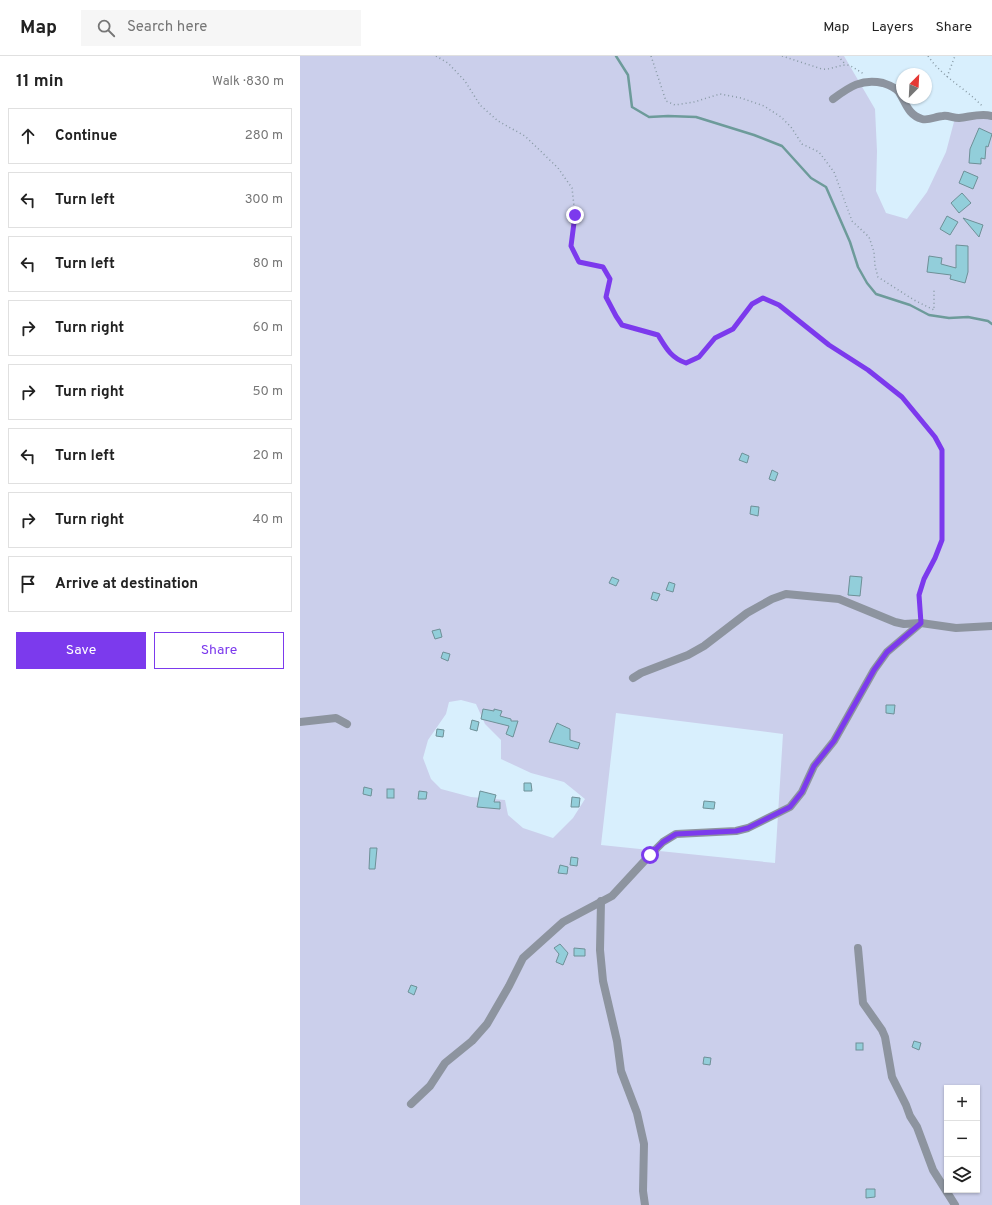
<!DOCTYPE html>
<meta charset="utf-8">
<style>
body{margin:0;font-family:Overpass,sans-serif;background:#f6f6f6;color:#222}
.controls{position:absolute;right:12px;bottom:12px;display:grid;overflow:hidden;border-radius:0px;box-shadow:0 1px 3px #0004}
.controls button{width:36px;height:36px;display:grid;place-items:center;padding:0;border:0;border-bottom:1px solid #e0e0e0;background:#fff;color:#222;font:20px sans-serif}
.compass{position:absolute;left:596px;top:12px;width:36px;height:36px;border-radius:50%;background:#fff;box-shadow:0 1px 3px #0004;rotate:24deg}
.stop{position:absolute;width:12px;height:12px;margin:-9px;border:3px solid #7c3aed;border-radius:50%;background:#fff}
.stop.end{background:#7c3aed;border-color:#fff;box-shadow:0 1px 4px #0008}
.list{margin:0;padding:0;list-style:none}
h2{display:flex;justify-content:space-between;align-items:center;height:52px;margin:0;padding:0 16px;font-size:17px}
h2 small{font-size:13px;font-weight:400;color:#767676}
.list li{display:grid;grid-template-columns:26px 1fr auto;gap:12px;align-items:center;box-sizing:border-box;height:56px;margin:0 8px 8px;padding:0 8px;border:1px solid #e0e0e0;border-radius:0px}
.list b{display:block;font-size:15px;white-space:nowrap}
.list em{font-size:13px;font-style:normal;color:#767676}
.actions{display:flex;gap:8px;padding:12px 16px}
.actions a{flex:1;padding:9px 0;border:1px solid #7c3aed;border-radius:0px;text-align:center;font-size:14px;color:#7c3aed}
.actions .main{background:#7c3aed;color:#fff}
.icon{flex:none;width:22px;height:22px;fill:none;stroke:currentColor;stroke-width:2;stroke-linecap:round;stroke-linejoin:round}
.map{position:relative;flex:none;width:692px;height:1149px;overflow:hidden}
header{display:flex;align-items:center;gap:24px;box-sizing:border-box;height:56px;padding:0 20px;background:#fff;border-bottom:1px solid #e0e0e0}
header strong{font-size:19px}
nav{display:flex;gap:22px;margin-inline-start:auto;font-size:14px}
.search{width:280px;height:36px;background:#f6f6f6;display:flex;align-items:center;gap:10px;box-sizing:border-box;padding:0 14px;border-radius:0px;color:#767676;font-size:15px}
main{display:flex}
aside{flex:1;background:#fff}
.map>svg:first-child{display:block}
</style>
<header>
<strong>Map</strong>
<div class="search"><svg class="icon" aria-label="search" viewBox="0 0 24 24"><circle cx="10" cy="10" r="6"/><path d="M15 15l6 6"/></svg>Search here</div>
<nav><a>Map</a><a>Layers</a><a>Share</a></nav>
</header>
<main>
<aside>
<h2>11 min<small>Walk · 830 m</small></h2>
<ul class="list">
<li><svg class="icon" aria-label="ahead" viewBox="0 0 24 24"><path d="M12 20V5M6 11l6-6 6 6"/></svg><div><b>Continue</b></div><em>280 m</em></li>
<li><svg class="icon" aria-label="left" viewBox="0 0 24 24"><path d="M17 20v-9H6M10 6l-5 5 5 5"/></svg><div><b>Turn left</b></div><em>300 m</em></li>
<li><svg class="icon" aria-label="left" viewBox="0 0 24 24"><path d="M17 20v-9H6M10 6l-5 5 5 5"/></svg><div><b>Turn left</b></div><em>80 m</em></li>
<li><svg class="icon" aria-label="right" viewBox="0 0 24 24"><path d="M7 20v-9h11M14 6l5 5-5 5"/></svg><div><b>Turn right</b></div><em>60 m</em></li>
<li><svg class="icon" aria-label="right" viewBox="0 0 24 24"><path d="M7 20v-9h11M14 6l5 5-5 5"/></svg><div><b>Turn right</b></div><em>50 m</em></li>
<li><svg class="icon" aria-label="left" viewBox="0 0 24 24"><path d="M17 20v-9H6M10 6l-5 5 5 5"/></svg><div><b>Turn left</b></div><em>20 m</em></li>
<li><svg class="icon" aria-label="right" viewBox="0 0 24 24"><path d="M7 20v-9h11M14 6l5 5-5 5"/></svg><div><b>Turn right</b></div><em>40 m</em></li>
<li><svg class="icon" aria-label="arrive" viewBox="0 0 24 24"><path d="M6 21V4h12l-3 4 3 4H6"/></svg><div><b>Arrive at destination</b></div></li>
</ul>
<div class="actions"><a class="main">Save</a><a>Share</a></div>
</aside>
<div class="map">
<svg width="692" height="1149" viewBox="0 0 692 1149">
<rect width="100%" height="100%" fill="#d8effd"/>
<path fill="#cbcfeb" fill-rule="evenodd" d="M0 0H544L575 53 577 95 576 135 586 157 607 163 627 136 646 96 655 62H692V1149H0ZM161 644 176 648 185 668 201 684V703L231 717 264 726 285 743 273 762 253 782 223 772 208 759 205 744 171 741 141 733 131 723 123 702 128 684 146 658 149 646ZM316 657 483 678 475 807 301 789ZM647 1032H677V1134H647Z"/>
<g fill="none" stroke-linecap="round" stroke-linejoin="round">
<path stroke="#6d9b9a" stroke-width="2.5" d="M316 0 328 19 332 51 349 61 368 60 396 61 454 79 482 90 511 122 526 131 550 186 558 211 567 227 576 238 610 249 629 259 649 262 668 261 688 265 692 268"/>
</g>
<g fill="#92ceda" stroke="#6e9097">
<path d="M679 72 692 78 688 91 686 90 685 103 681 102V108L669 107 670 93Z"/>
<path d="M664 115 678 121 673 133 659 127Z"/>
<path d="M662 137 671 147 659 157 651 147Z"/>
<path d="M647 160 658 166 650 179 640 173Z"/>
<path d="M663 162 683 169 679 181Z"/>
<path d="M656 189 668 190V216L665 227 650 223 651 219 627 216 629 200 642 202 641 208 656 212Z"/>
<path d="M442 397 449 400 447 407 439 404Z"/>
<path d="M472 414 478 417 475 425 469 423Z"/>
<path d="M451 450 459 451 458 460 450 458Z"/>
<path d="M550 520 562 521 560 540 548 539Z"/>
<path d="M312 521 319 524 316 530 309 527Z"/>
<path d="M369 526 375 528 373 536 366 534Z"/>
<path d="M353 536 360 538 357 545 351 543Z"/>
<path d="M140 573 142 581 135 583 132 575Z"/>
<path d="M143 596 150 598 148 605 141 602Z"/>
<path d="M586 649H595L594 658 586 657Z"/>
<path d="M183 653 194 655V653L202 655 200 660 211 663V665H218L213 681 206 678 209 670 181 663Z"/>
<path d="M172 664 179 666 177 675 170 673Z"/>
<path d="M257 667 270 673V684L280 687 278 693 249 686Z"/>
<path d="M137 673 144 674 143 681 136 680Z"/>
<path d="M224 727H231L232 735H224Z"/>
<path d="M64 731 72 733 71 740 63 738Z"/>
<rect x="87" y="733" width="7" height="9"/>
<path d="M119 735 127 736 126 743H118Z"/>
<path d="M180 735 196 739 194 746H200V753L177 751Z"/>
<path d="M272 741 280 742 279 751H271Z"/>
<path d="M404 745 415 746 414 753 403 752Z"/>
<path d="M70 792H77L75 813H69Z"/>
<path d="M271 801 278 802 277 810 270 809Z"/>
<path d="M260 809 268 811 267 818 258 817Z"/>
<path d="M260 888 268 897 263 909 256 906 259 898 254 892Z"/>
<path d="M274 892 285 893V900H274Z"/>
<path d="M111 929 117 931 114 939 108 936Z"/>
<path d="M614 985 621 987 619 994 612 991Z"/>
<rect x="556" y="987" width="7" height="7"/>
<path d="M404 1001 411 1002 410 1009 403 1008Z"/>
<path d="M566 1133H575V1141L566 1142Z"/>
</g>
<g fill="none" stroke-linecap="round" stroke-linejoin="round">
<g stroke="#889aa5" stroke-width="1.5" stroke-dasharray="1 3" stroke-linecap="butt">
<path d="M136 0 148 7 165 25 180 49 198 65 225 80 258 112 272 132 275 159 271 190 279 206 303 211 310 223 307 241 315 260 323 269 358 279C366 292 371 302 386 307L399 301 415 282 433 273 452 248 463 242 479 249 529 289 568 314 602 341 635 381 642 394V484L635 503 624 523 619 539 620 559"/>
<path d="M351 0 366 45 375 49 394 46 420 38 441 42 464 50 481 61 491 71 502 88 519 96 534 116 552 165 569 181 574 196 575 210 578 221 614 244 634 254V232"/>
<path d="M482 0 522 13C531 14 538 9 546 9 552 9 558 15 564 18"/>
<path d="M538 0 546 9"/>
<path d="M628 0C644 23 666 32 683 51"/>
<path d="M647 21 655 0"/>
</g>
<g stroke="#8d949f" stroke-width="8">
<path d="M533 43C549 31 562 22 583 27 589 29 595 31 599 36 606 47 608 59 622 63 629 65 636 60 643 60 648 59 653 62 659 62 670 61 680 57 692 60"/>
<path d="M333 622 341 617 388 599 404 590 447 557 472 543 486 538 539 543 595 566 604 568 621 567"/>
<path d="M0 666 36 662 47 668"/>
<path d="M301 845 300 894 303 925 317 985 321 1015 337 1057 344 1088 343 1135 345 1149"/>
<path d="M558 892 563 947 582 974 585 981 592 1021 606 1049 610 1060 617 1071 633 1114 655 1149"/>
<path d="M111 1048 130 1030 145 1007 172 985 187 968 209 930 223 902 263 866 312 840 350 799 363 786 376 778 436 775 448 772 490 751 502 736 514 710 534 685 574 614 587 596 621 567 656 572 692 570"/>
</g>
</g>
<g fill="none" stroke-linecap="round" stroke-linejoin="round">
<path stroke="#7c3aed" stroke-width="5" d="M275 159 271 190 279 206 303 211 310 223 306 241 316 260 322 269 358 279C366 292 371 302 386 307L399 301 415 282 433 273 452 248 463 242 479 249 529 289 568 314 602 341 635 381 642 394V484L635 502 624 523 619 539 621 567 587 596 574 614 534 685 514 710 502 736 490 751 448 772 436 775 376 778 363 786 350 799"/>
</g>
</svg>
<div class="controls">
<button>+</button>
<button>−</button>
<button><svg class="icon" aria-label="layers" viewBox="0 0 24 24"><path d="M12 4l9 5-9 5-9-5zM3 14l9 5 9-5"/></svg></button>
</div>
<svg class="compass" viewBox="-18 -18 36 36"><path d="M0-13l5 13h-10z" fill="#e53935"/><path d="M0 13l5-13h-10z" fill="#767676"/></svg>
<div class="stop" style="left:350px;top:799px"></div>
<div class="stop end" style="left:275px;top:159px"></div>
</div>
</main>
